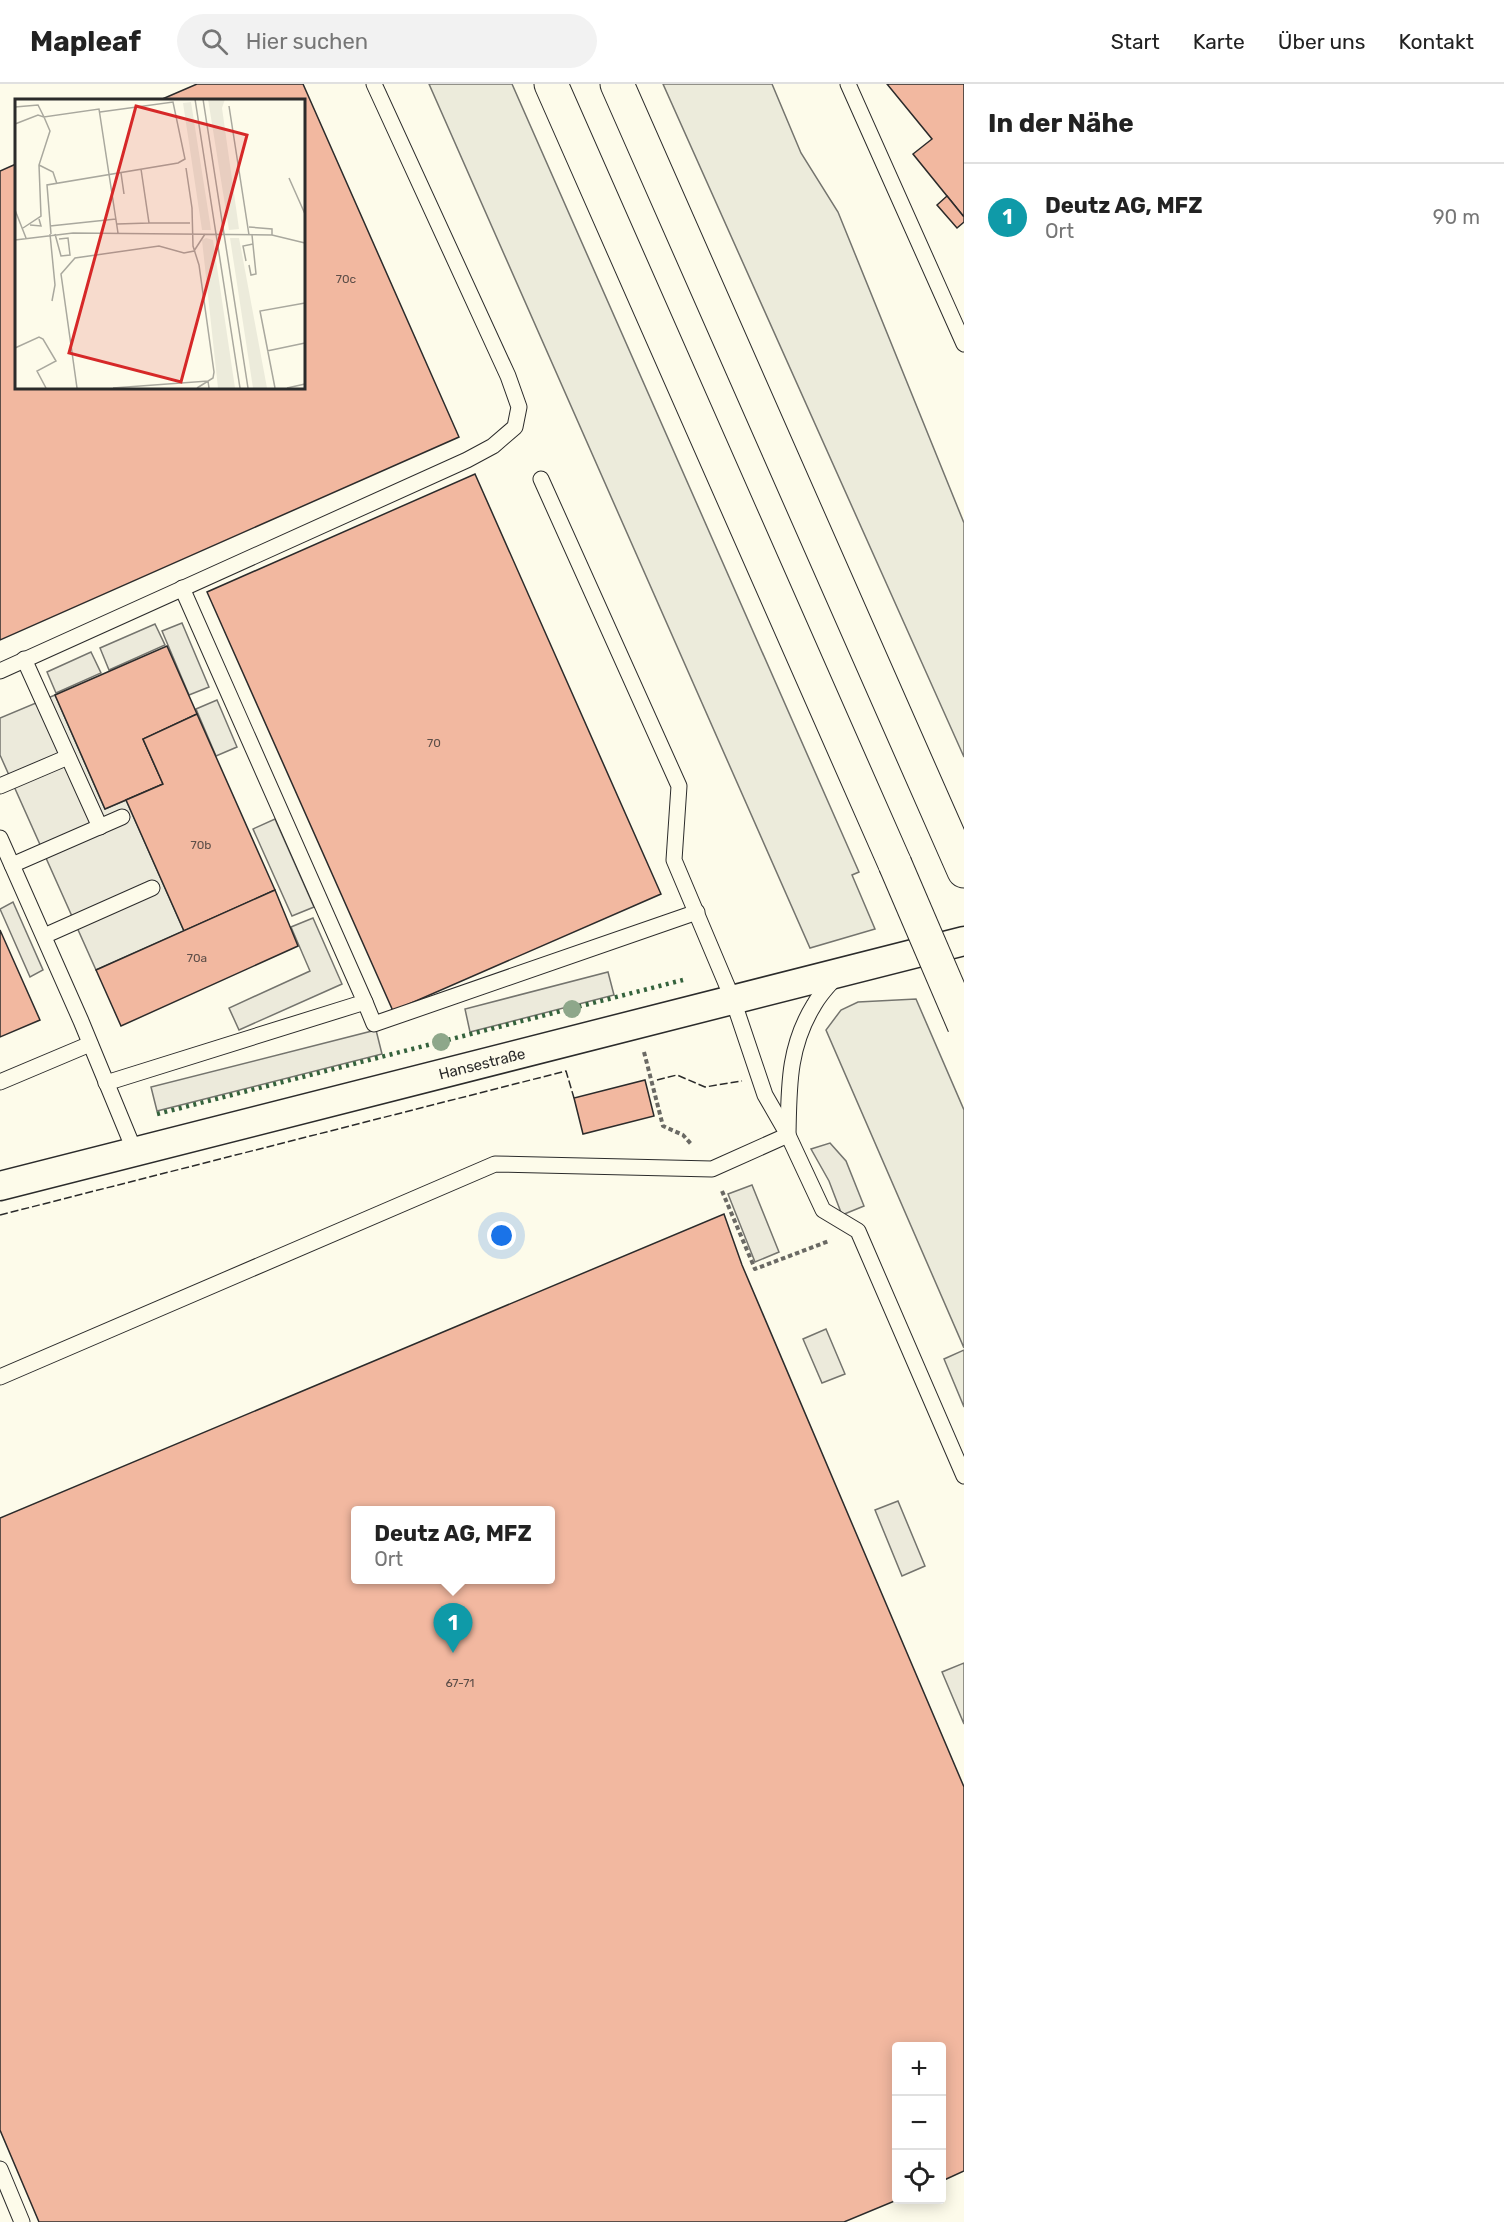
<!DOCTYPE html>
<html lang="de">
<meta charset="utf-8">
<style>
body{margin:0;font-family:Rubik,sans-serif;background:#f2f2f2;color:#222}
.controls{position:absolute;right:18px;bottom:18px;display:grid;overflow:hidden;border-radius:6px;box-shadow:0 3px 15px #0003}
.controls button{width:54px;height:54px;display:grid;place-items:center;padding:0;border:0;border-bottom:2px solid #e0e0e0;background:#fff;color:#222;font:30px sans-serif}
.you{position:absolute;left:502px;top:1152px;width:21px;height:21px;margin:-15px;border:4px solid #fff;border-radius:50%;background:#1a73e8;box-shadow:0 0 0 9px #1a73e833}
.badge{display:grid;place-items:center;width:39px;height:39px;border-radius:50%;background:#b45309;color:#fff;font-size:20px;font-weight:700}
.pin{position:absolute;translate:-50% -50px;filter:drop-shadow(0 2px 3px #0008)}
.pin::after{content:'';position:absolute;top:32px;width:21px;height:18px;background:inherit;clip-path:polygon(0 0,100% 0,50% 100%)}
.popup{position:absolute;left:351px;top:1422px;width:204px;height:78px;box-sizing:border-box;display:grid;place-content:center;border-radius:6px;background:#fff;filter:drop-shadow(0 2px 4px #0005);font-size:20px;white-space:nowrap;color:#767676}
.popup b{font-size:22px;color:#222}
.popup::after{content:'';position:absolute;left:50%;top:100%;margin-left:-12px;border:12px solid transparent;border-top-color:#fff}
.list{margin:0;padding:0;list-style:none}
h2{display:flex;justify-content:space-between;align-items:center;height:78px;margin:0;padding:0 24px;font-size:26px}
h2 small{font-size:20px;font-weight:400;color:#767676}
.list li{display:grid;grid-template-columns:39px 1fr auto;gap:18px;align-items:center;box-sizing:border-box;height:108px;padding:0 24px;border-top:2px solid #e0e0e0}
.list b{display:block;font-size:22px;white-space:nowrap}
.list p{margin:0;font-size:20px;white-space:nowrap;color:#767676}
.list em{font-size:20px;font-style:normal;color:#767676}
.icon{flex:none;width:33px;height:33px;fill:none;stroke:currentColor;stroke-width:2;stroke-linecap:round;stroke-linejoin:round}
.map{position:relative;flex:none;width:964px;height:2138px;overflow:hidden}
header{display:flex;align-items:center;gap:36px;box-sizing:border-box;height:84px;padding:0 30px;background:#fff;border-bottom:2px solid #e0e0e0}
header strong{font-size:28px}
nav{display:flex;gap:33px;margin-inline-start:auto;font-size:21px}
.search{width:420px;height:54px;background:#f2f2f2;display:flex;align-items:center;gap:15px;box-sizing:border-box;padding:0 21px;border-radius:33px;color:#767676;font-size:22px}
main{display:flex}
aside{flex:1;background:#fff}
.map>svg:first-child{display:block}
</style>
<header>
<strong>Mapleaf</strong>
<div class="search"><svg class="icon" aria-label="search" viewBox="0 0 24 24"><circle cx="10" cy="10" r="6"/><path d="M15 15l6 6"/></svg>Hier suchen</div>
<nav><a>Start</a><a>Karte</a><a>Über uns</a><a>Kontakt</a></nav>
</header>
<main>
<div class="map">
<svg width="964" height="2138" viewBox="0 0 964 2138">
<rect width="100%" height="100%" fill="#fdfbea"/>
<g fill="#ecebdb" stroke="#74746e" stroke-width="1.5">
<path d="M429 0H512L859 788 852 791 875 845 810 864Z"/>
<path d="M663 0H772L801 69 838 128 964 439V673Z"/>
<path d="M916 915 964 1026V1264L826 946 841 926 858 918Z"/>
<path d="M964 1266V1323L944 1275Z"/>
</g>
<g fill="#eceadb" stroke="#74746e" stroke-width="1.5">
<path d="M182 539 209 603 189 611 162 547Z"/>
<path d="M155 540 165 561 109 586 100 564Z"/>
<path d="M91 568 101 589 56 609 47 588Z"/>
<path d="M55 611 105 725 126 716 184 847 96 886 0 671V634Z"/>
<path d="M217 616 237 663 216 672 196 625Z"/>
<path d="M275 735 314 823 292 832 253 745Z"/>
<path d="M13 818 43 886 30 893 0 825Z"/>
<path d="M313 834 342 900 239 946 229 924 310 887 291 843Z"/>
<path d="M608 888 614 911 470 948 465 925Z"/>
<path d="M376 946 382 970 157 1027 151 1003Z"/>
<path d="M830 1059 846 1077 864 1122 842 1131 829 1097 811 1065Z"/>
<path d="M752 1101 779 1168 755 1178 728 1110Z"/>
<path d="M826 1245 845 1290 822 1299 803 1255Z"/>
<path d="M898 1417 925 1482 902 1492 875 1426Z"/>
<path d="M964 1579V1640L942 1588Z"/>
</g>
<g fill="#f2b8a0" stroke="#2b2b2b" stroke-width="1.5" fill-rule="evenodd">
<path d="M197 0H303L459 353 0 556V87L16 80V303H303V16H160Z"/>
<path d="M887 0H964V133L913 70 932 55Z"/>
<path d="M947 112 964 133V138L957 144 937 121Z"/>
<path d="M475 390 661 810 393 927 207 508Z"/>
<path d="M167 562 197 630 143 655 163 700 105 725 55 611Z"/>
<path d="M197 630 275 806 184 847 126 716 163 700 143 655Z"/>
<path d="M275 806 298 862 121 942 96 886Z"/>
<path d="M0 846 40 936 0 953Z"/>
<path d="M645 996 654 1032 583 1050 574 1014Z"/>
<path d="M724 1130 742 1181 964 1703V2087L942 2097V1962H896L897 2116 844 2138H39L0 2046V1434ZM356 1426H550V1496H356Z"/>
</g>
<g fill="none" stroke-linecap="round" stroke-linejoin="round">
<defs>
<g id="service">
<path d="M848 0 964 260"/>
<path d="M541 395 679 702 674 776 733 916 765 1011 788 1051 823 1126 858 1147 964 1392"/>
<path d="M24 575 100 743"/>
<path d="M0 587 467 376 493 362 515 343 519 323 508 292 374 0"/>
<path d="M0 702 68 673"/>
<path d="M0 754 81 937 135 1068"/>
<path d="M12 781 122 733"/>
<path d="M44 852 152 804"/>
<path d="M365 918 374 940 697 828"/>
<path d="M0 998 90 960"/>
<path d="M106 999 365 918 182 504"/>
<path d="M0 1293 495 1080 712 1085 788 1051C789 1003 788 963 814 921 820 910 829 901 837 892"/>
<path d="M0 2085 22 2138"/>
</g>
<path id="minor" d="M0 1102 964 857"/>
<g id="motorway">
<path d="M551 0 895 780"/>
<path d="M617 0 964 787"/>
</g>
</defs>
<use href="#service" stroke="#2b2b2b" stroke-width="17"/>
<use href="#minor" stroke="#2b2b2b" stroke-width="31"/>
<use href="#motorway" stroke="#2b2b2b" stroke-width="35"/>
<g stroke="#6a6964" stroke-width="4" stroke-dasharray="4.5 3" stroke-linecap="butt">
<path d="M644 968 663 1042 683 1051 692 1061"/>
<path d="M722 1107 755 1185 829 1157"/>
</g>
<use href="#service" stroke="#fdfbea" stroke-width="15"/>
<use href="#minor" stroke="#fdfbea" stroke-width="28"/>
<use href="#motorway" stroke="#fdfbea" stroke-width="33"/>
<defs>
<path id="motorway-bridge" d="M895 780 964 941"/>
</defs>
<use href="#motorway-bridge" stroke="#2b2b2b" stroke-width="35" stroke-linecap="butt"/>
<use href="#motorway-bridge" stroke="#fdfbea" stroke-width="33"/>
<path stroke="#34623c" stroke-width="4.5" stroke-dasharray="3 4.5" stroke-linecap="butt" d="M157 1030 683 896"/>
<g stroke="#2b2b2b" stroke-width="1.5" stroke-dasharray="8 3" stroke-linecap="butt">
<path d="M657 996 677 991 705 1003 742 997"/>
<path d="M0 1131 566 987 574 1014"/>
</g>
</g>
<g fill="#8ea78a">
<circle cx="572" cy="925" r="9"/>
<circle cx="441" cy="958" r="9"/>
</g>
<g text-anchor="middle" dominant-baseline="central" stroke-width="4.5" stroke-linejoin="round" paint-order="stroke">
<g font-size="12" fill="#5d4e48">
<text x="346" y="195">70c</text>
<text x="434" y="659">70</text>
<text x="201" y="761">70b</text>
<text x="197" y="874">70a</text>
<text x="460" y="1599">67-71</text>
</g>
<g font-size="15" fill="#2b2b2b" stroke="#fdfbea">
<text transform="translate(482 980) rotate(-14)">Hansestraße</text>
</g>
</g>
<g transform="translate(15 15)">
<rect width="290" height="290" fill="#fdfbea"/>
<path d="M193 0H210L207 9 224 130 214 131ZM176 3 195 124 196 131H187L168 4ZM191 139 198 141 220 289H203L187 141ZM215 139H224L252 289H238Z" fill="#ecebdb"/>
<path fill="none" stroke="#a9a89e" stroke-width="1.5" d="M180 0 225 289M188 0 233 289M214 7 234 136M0 8 23 6 29 18 84 10 103 134M0 25 23 16 29 18 35 32 24 66 26 117 8 129M24 66 38 73 42 85M171 69 177 109 178 147 184 166 199 273 198 279 182 289M106 74 109 95M274 79 290 115M0 111 11 139M134 124H175M102 125 134 124 126 70M15 126 26 127 24 120M35 127 101 120M234 128 257 130V136M35 135 40 186 37 202M36 135 32 86 163 64 170 60 158 3 85 13M40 135 46 157 55 156 53 139 44 140M0 141 58 134 257 136 290 144M231 162 228 147 238 145M234 166 236 176 241 175 237 136M0 249 24 238 28 240 41 262 22 272 31 289M252 252 290 244M62 289 46 175 60 159 144 147 169 154 179 152 190 135M98 289 193 282 194 289M260 289 245 212 290 204M272 289 290 285"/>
<path fill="#d62828" fill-opacity="0.15" stroke="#d62828" stroke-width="3" d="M121 7 232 36 166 283 54 254Z"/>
<rect width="290" height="290" fill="none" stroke="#2b2b2b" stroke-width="3"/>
</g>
</svg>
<div class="controls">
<button>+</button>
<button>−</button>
<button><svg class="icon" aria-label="locate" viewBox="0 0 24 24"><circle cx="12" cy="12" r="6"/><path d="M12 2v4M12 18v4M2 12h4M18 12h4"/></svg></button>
</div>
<div class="you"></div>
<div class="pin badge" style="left:453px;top:1569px;background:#0f9aa8">1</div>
<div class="popup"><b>Deutz AG, MFZ</b>Ort</div>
</div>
<aside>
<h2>In der Nähe<small></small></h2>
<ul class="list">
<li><span class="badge" style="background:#0f9aa8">1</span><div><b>Deutz AG, MFZ</b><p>Ort</p></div><em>90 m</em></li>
</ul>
</aside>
</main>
